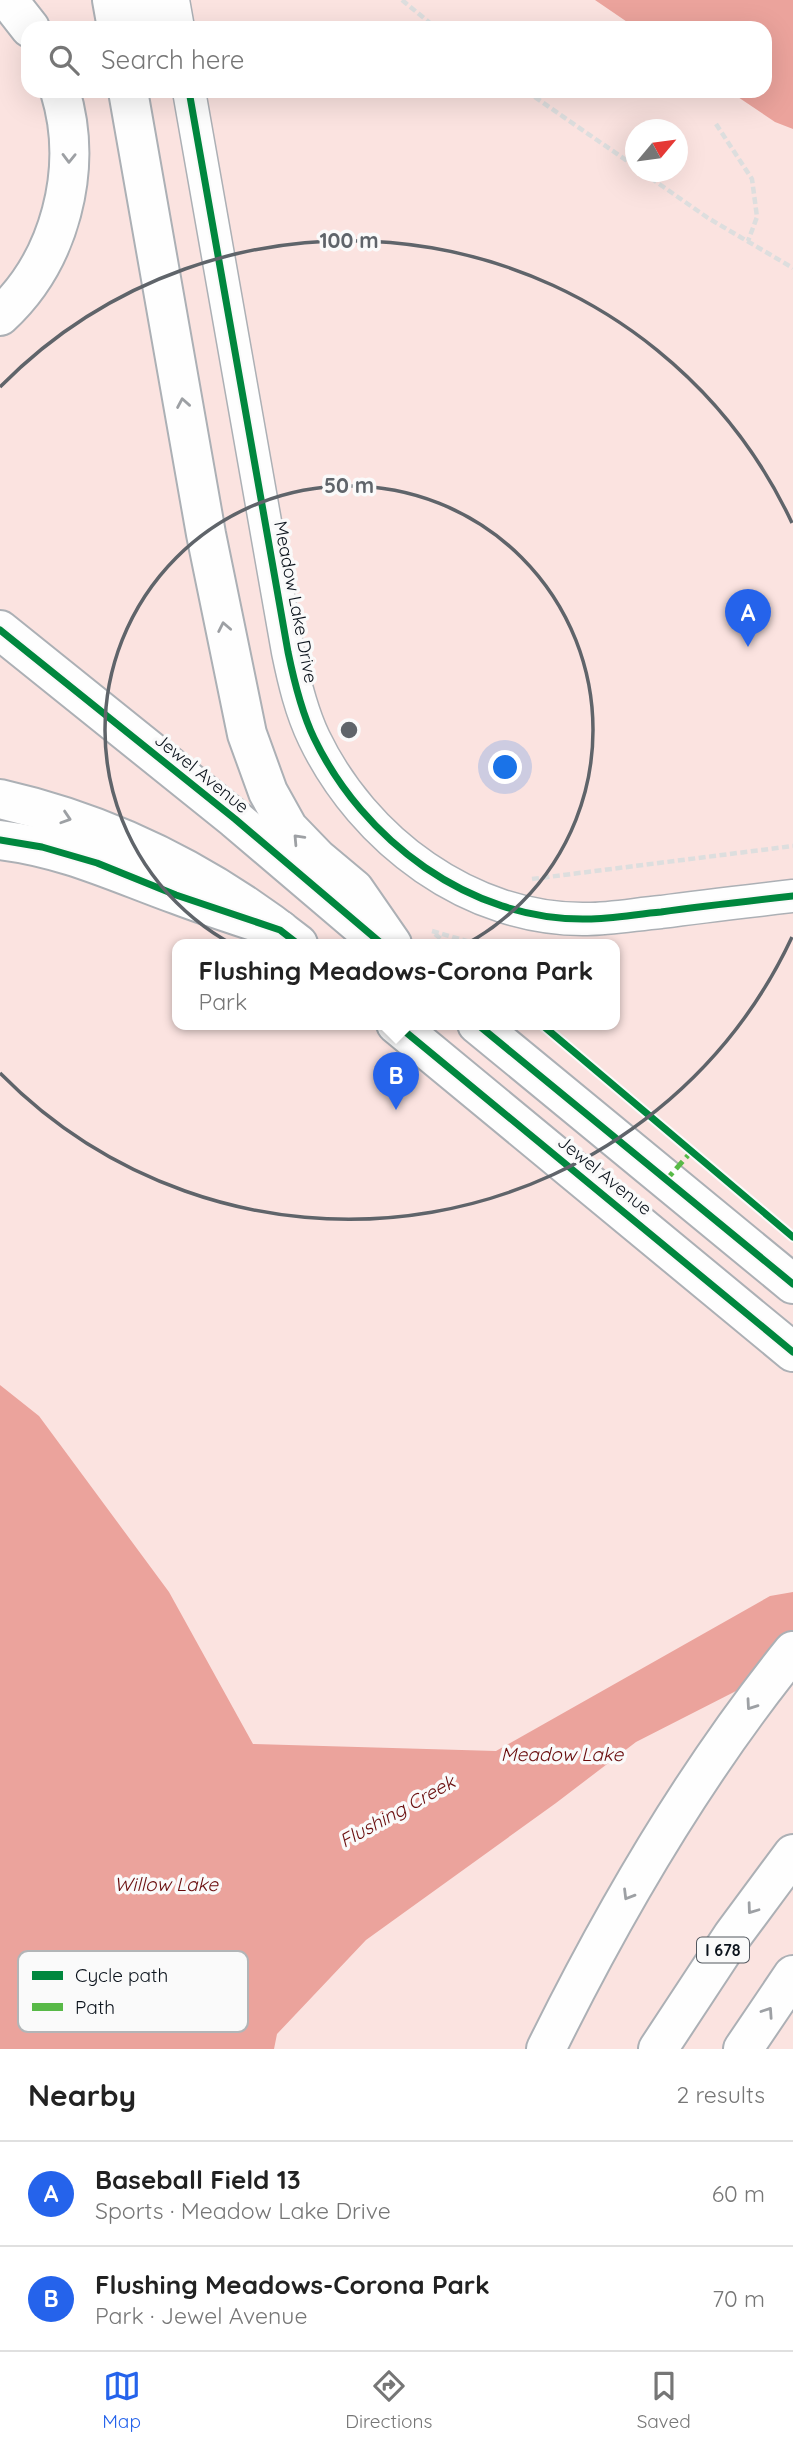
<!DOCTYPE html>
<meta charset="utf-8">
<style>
body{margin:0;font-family:Quicksand,sans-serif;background:#f2f2f2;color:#222}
.compass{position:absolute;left:625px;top:119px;width:63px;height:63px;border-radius:50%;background:#fff;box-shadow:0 7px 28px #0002;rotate:61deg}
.you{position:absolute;left:506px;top:768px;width:24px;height:24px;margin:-18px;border:5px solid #fff;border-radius:50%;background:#1a73e8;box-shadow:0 0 0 10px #1a73e833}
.badge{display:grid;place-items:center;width:46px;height:46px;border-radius:50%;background:#2563eb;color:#fff;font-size:23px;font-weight:700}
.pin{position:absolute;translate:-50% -58px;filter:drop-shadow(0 2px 4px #0008)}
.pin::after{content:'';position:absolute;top:37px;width:24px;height:21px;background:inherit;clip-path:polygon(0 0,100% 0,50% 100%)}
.popup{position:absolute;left:172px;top:939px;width:448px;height:91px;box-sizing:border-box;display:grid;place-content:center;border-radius:14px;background:#fff;filter:drop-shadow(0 2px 5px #0005);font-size:23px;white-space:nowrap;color:#767676}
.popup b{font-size:26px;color:#222}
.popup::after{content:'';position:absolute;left:50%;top:100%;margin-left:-14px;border:14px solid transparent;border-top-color:#fff}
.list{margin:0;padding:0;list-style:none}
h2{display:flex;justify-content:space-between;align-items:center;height:91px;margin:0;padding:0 28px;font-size:30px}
h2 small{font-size:23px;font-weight:400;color:#767676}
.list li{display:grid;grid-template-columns:46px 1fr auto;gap:21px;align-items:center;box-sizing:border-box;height:105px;padding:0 28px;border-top:2px solid #e0e0e0}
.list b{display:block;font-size:26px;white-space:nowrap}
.list p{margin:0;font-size:23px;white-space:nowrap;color:#767676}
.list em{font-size:23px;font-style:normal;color:#767676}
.icon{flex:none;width:38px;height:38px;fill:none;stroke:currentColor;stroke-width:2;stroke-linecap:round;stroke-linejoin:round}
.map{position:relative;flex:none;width:793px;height:2049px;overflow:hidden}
.search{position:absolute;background:#fff;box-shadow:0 7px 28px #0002;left:21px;right:21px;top:21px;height:77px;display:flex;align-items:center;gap:18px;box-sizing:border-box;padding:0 24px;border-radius:21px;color:#767676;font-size:26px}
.sheet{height:301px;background:#fff}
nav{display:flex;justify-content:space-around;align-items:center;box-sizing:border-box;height:98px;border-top:2px solid #e0e0e0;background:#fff;font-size:19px;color:#767676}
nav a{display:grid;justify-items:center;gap:4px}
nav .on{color:#2563eb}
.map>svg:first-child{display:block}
</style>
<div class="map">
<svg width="793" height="2049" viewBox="0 0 793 2049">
<rect width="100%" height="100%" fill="#fafafa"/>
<path fill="#fbe3e0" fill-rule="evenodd" d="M0 0H793V2049H0ZM28 28H765V91H28ZM636 130H678V172H636ZM177 944H615V1024H177Z"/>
<g fill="#eba39c">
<path d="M595 0H793V129L775 122 729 91H765V28H636Z"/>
<path d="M0 1385 39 1416 169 1592 253 1744 496 1751 770 1596 793 1592V1662L636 1742 556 1803 366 1940 277 2034 274 2049H0Z"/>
</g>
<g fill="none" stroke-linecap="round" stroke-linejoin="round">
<defs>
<g id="street">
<path d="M173 0 178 28"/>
<path d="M189 91 288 652C294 681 301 711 314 738 363 840 470 921 587 919 612 919 637 914 661 912 705 906 749 901 793 896"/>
</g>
<g id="secondary">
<path d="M0 630 235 819 382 944"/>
<path d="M0 799C110 824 210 874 298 944"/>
<path d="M396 1024 793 1352"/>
<path d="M477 1024 793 1284"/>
</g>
<g id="highway">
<path d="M8 0 30 28"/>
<path d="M112 0 117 28"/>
<path d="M146 28 148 0"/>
<path d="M128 91 206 534 247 734 268 792 288 828 317 858 354 889 392 944"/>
<path d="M0 316C60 261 84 169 60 91"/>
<path d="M0 840C66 848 117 873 178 895 212 908 246 918 280 930"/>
<path d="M546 2049C615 1909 695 1772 793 1651"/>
<path d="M658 2049 733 1935 793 1854"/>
<path d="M743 2049 793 1975"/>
</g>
</defs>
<use href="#street" stroke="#acb0b5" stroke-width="35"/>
<use href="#secondary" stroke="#acb0b5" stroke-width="42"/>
<use href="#highway" stroke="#acb0b5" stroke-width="42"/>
<g stroke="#dddede" stroke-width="4.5" stroke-dasharray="7 3.5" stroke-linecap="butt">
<path d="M402 0 436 28"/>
<path d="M526 91 636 167"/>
<path d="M716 124 752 179 757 217 748 241"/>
<path d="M642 172 708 218 793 268"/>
<path d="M532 879 793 846"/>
<path d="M432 931 477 944"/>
<path d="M435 934 447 944"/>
<path d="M541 1024 615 1087"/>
</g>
<use href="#street" stroke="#fefefe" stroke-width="32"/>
<use href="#secondary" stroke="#fefefe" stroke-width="38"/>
<use href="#highway" stroke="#fefefe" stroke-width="38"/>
<path stroke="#58b947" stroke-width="5" stroke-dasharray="10 5" stroke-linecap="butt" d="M666 1180 691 1152"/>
<defs>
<g id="cycleway">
<path d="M189 91 288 652C294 681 301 711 314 738 363 840 470 921 587 919 612 919 637 914 661 912 705 906 749 901 793 896"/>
<path d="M0 630 235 819 382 944"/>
<path d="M0 840 42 847 97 863 176 895 280 930 298 944"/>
<path d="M396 1024 793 1352"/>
<path d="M477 1024 793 1284"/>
<path d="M541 1024 793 1237"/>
</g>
</defs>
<use href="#cycleway" stroke="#fafafa" stroke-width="11"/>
<use href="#cycleway" stroke="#00873e" stroke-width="7"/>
</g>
<defs><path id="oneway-chevron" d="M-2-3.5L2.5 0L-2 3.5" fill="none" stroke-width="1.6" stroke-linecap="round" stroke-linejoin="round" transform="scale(1.75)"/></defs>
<g stroke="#9da0a4">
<use href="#oneway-chevron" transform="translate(69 158) rotate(91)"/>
<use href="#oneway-chevron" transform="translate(183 403) rotate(-100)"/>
<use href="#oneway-chevron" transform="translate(224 627) rotate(-101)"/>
<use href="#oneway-chevron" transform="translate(66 818) rotate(18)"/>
<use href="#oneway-chevron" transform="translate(298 839) rotate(-133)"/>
<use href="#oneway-chevron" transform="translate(751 1705) rotate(125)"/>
<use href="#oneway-chevron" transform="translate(628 1895) rotate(121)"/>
<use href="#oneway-chevron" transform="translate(752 1909) rotate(126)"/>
<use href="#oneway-chevron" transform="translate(768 2012) rotate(-56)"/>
</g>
<g fill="none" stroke="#5f646a" stroke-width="3.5">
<circle cx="349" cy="730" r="244"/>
<path d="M792 937A489 489 0 0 1 0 1073M0 387A489 489 0 0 1 792 523"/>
</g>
<g text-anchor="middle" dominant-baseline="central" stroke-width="7" stroke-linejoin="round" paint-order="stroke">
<rect fill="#fafafa" stroke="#53585f" stroke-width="2" x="697" y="1937.5" width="52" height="25" rx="5"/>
<g font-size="16" font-weight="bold" fill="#0b131c">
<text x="723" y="1950">I 678</text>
</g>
<g font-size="18" fill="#0b131c" stroke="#fafafa">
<text transform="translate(296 602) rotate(79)">Meadow Lake Drive</text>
<text transform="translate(202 773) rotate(39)">Jewel Avenue</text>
<text transform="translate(605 1175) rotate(39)">Jewel Avenue</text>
</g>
<g font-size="19" font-style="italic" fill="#690c0c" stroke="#fafafa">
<text x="562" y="1754">Meadow Lake</text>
<text transform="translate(397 1811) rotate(-29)">Flushing Creek</text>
<text x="166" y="1884">Willow Lake</text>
</g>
</g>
<rect x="18" y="1951" width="230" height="81" rx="10" fill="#fafafa" stroke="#b2b5b7" stroke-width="2"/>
<rect x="32" y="1971" width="31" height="9" fill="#00873e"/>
<rect x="32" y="2003" width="31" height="8" fill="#58b947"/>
<g font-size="19" fill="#0b131c">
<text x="75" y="1982">Cycle path</text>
<text x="75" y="2014">Path</text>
</g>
<circle cx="349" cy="730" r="10" fill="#5f646a" stroke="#fafafa" stroke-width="3.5"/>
<g font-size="21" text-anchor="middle" font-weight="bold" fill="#5f646a" stroke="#fafafa" stroke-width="7" stroke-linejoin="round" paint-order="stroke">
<text x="349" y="248">100 m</text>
<text x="349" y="493">50 m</text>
</g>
</svg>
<svg class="compass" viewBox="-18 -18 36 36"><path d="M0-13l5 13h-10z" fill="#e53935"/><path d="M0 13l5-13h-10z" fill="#767676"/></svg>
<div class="you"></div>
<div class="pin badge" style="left:748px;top:647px">A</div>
<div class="pin badge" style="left:396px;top:1110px">B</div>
<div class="popup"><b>Flushing Meadows-Corona Park</b>Park</div>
<div class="search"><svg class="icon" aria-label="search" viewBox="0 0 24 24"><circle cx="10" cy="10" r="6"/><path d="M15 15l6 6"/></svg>Search here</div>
</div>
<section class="sheet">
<h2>Nearby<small>2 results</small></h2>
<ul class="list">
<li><span class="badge">A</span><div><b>Baseball Field 13</b><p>Sports · Meadow Lake Drive</p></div><em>60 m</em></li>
<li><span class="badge">B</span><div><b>Flushing Meadows-Corona Park</b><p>Park · Jewel Avenue</p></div><em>70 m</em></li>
</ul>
</section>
<nav>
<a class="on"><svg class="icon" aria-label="map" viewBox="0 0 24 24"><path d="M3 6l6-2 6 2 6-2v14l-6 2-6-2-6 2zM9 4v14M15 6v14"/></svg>Map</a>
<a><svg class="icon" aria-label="directions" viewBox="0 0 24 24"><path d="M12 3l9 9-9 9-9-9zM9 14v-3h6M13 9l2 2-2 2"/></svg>Directions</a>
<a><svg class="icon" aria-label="saved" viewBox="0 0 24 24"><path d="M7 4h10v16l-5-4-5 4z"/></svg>Saved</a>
</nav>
